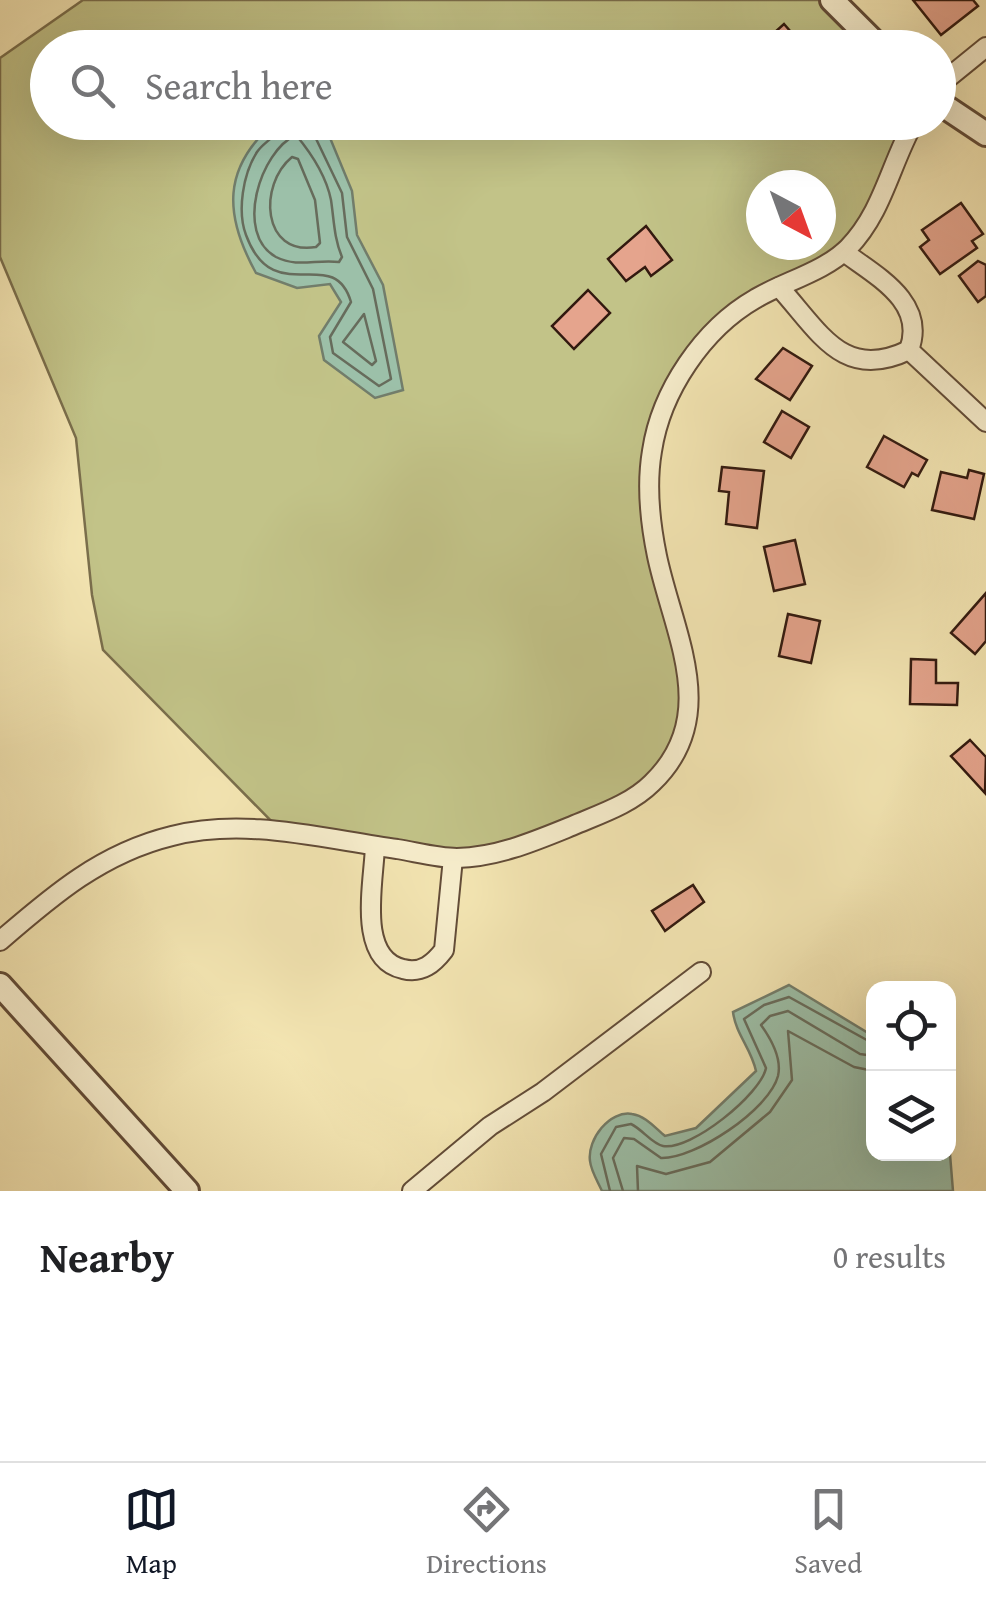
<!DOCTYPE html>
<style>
body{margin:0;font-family:"Gentium Book Plus",serif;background:#f2f2f2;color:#202124}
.controls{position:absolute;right:30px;bottom:30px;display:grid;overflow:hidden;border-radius:20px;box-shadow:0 10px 40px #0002}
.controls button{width:90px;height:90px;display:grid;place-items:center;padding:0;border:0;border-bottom:2px solid #e0e0e0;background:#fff;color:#202124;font:50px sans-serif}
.compass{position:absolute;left:746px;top:170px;width:90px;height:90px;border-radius:50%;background:#fff;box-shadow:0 10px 40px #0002;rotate:139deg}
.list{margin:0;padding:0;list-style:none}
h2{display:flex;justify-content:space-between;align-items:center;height:130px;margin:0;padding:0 40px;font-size:42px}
h2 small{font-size:32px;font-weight:400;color:#757577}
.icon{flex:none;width:55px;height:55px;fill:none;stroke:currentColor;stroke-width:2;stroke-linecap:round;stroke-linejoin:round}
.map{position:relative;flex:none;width:986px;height:1191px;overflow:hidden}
.search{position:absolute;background:#fff;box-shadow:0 10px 40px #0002;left:30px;right:30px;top:30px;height:110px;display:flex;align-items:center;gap:25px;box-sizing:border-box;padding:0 35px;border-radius:55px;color:#757577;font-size:38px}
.sheet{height:270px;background:#fff}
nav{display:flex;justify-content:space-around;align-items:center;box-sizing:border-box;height:140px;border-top:2px solid #e0e0e0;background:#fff;font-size:28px;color:#757577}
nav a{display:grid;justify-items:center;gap:5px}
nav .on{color:#111827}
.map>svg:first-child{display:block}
</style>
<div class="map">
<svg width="986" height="1191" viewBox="0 0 986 1191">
<rect width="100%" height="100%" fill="#f4e6b3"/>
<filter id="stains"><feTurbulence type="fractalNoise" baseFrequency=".002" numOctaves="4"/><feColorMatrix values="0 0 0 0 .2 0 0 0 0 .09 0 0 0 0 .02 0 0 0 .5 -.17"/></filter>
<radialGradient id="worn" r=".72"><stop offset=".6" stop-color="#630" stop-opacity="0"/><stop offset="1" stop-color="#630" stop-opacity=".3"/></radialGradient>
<path fill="#c2c388" stroke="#7a6e4c" stroke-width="2.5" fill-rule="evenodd" d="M83 0H832L879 47 48 48V122L914 123 844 252 755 299 674 387 649 504 685 647 682 739 651 785 490 855 280 830 103 650 92 595 76 438 0 257V58ZM761 185H821V245H761Z"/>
<g fill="#9cc0a9" stroke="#727d6b" stroke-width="2.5">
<path d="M274 123H312L328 133 352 191 357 235 383 285 403 390 375 398 324 360 319 336 341 302 330 284 297 288 256 273C224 215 222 168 274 123Z"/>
<path d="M789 985 873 1036 874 1154H948L949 1142 953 1191H602C598 1182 591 1171 590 1161 587 1139 610 1110 632 1114 646 1116 655 1128 665 1136L696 1128 756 1071C751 1048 736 1035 733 1012Z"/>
</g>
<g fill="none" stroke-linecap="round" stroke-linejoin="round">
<g stroke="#676c5c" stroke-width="2.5">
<path d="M280 122C278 138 265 140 257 152 243 174 237 211 246 235 274 311 333 242 351 302L330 337 333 353 379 386 391 379 373 289 347 237 342 193 308 122"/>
<path d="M296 135C311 153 326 175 331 200 334 220 334 238 342 257L339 262C316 259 298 268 276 257 234 234 260 151 296 135Z"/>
<path d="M292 157 298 159 315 200 320 243 316 247C262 256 258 185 292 157Z"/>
<path d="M364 314 376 361 372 365 343 342Z"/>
<path d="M610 1191 601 1154 616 1127 631 1124C642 1129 652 1144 663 1146 691 1151 761 1094 766 1068L744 1019 764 1005 789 997 874 1044"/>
<path d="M623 1191 613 1158 624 1138 634 1139 661 1158C695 1159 769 1110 778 1076 782 1059 771 1039 761 1025L770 1016 788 1011 860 1054 874 1056"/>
<path d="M638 1191 637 1166 666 1174 710 1162 770 1112 792 1080 788 1031 854 1067 874 1071"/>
</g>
</g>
<g fill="#e5a48d" stroke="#32190f" stroke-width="2.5">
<path d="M913 0H973L978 6 941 35Z"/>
<path d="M784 24 805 48H757Z"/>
<path d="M961 203 983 234 972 241 977 248 940 274 920 247 929 240 922 230Z"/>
<path d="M646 226 672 260 651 276 645 267 626 281 608 259Z"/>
<path d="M978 261 986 265V296L978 302 959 276Z"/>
<path d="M588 290 610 313 574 349 552 326Z"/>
<path d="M783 348 812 366 790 400 756 379Z"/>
<path d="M782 411 809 427 791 458 764 442Z"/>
<path d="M884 436 927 460 918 476 912 473 904 487 867 467Z"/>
<path d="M722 467 764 471 757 528 726 524 729 492 719 491Z"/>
<path d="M969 470 984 474 974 519 932 510 941 472 967 478Z"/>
<path d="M795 540 805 584 774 591 764 547Z"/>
<path d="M986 593V641L975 654 951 633Z"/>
<path d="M788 614 820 621 811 663 779 656Z"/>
<path d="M911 659 936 660V683H958L957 705 910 704Z"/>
<path d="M970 740 986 757 985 793 951 756Z"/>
<path d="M693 885 704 902 665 931 652 911Z"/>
</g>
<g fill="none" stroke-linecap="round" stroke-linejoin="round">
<defs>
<g id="minor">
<path d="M938 86 986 47"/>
<path d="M844 252C876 276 927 302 909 350L986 422"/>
<path d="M779 287C820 332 843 382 909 350"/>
<path d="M375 846C374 881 356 959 403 969 422 974 434 963 444 950L453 858"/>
<path d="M0 941C53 895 102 853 172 836 246 817 323 839 397 849 416 852 437 858 457 858 498 857 535 841 572 826 600 814 631 804 652 783 722 716 673 633 657 556 650 522 646 486 652 451 661 391 703 329 755 299 783 282 824 272 848 248 883 212 890 165 914 122"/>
<path d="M412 1191 490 1126 543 1092 701 972"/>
</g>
<g id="tertiary">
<path d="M832 0 880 48"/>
<path d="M938 102 986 134"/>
<path d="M0 985 187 1191"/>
</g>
</defs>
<use href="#minor" stroke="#624c38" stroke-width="22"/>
<use href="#tertiary" stroke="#624c38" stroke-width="28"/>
<use href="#minor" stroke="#f8efce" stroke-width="18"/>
<use href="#tertiary" stroke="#f8efce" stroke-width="22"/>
</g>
<rect width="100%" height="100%" filter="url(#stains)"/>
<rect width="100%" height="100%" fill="url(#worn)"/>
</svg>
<div class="controls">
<button><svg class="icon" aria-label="locate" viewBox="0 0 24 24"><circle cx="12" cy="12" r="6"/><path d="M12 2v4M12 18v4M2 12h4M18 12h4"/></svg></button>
<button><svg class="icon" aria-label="layers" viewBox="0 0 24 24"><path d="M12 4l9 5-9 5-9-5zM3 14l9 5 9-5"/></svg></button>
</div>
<svg class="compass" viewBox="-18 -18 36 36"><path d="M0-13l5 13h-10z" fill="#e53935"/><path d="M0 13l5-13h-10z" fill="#757577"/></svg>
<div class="search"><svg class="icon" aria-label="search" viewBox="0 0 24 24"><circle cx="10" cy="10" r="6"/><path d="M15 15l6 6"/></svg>Search here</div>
</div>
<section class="sheet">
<h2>Nearby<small>0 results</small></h2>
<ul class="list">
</ul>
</section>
<nav>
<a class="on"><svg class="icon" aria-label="map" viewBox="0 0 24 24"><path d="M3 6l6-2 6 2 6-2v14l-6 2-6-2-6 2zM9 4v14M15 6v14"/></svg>Map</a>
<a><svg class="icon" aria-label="directions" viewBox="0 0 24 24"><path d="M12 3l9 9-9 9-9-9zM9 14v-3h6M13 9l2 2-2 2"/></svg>Directions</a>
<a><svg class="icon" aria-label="saved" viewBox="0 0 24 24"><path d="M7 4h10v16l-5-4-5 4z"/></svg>Saved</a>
</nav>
